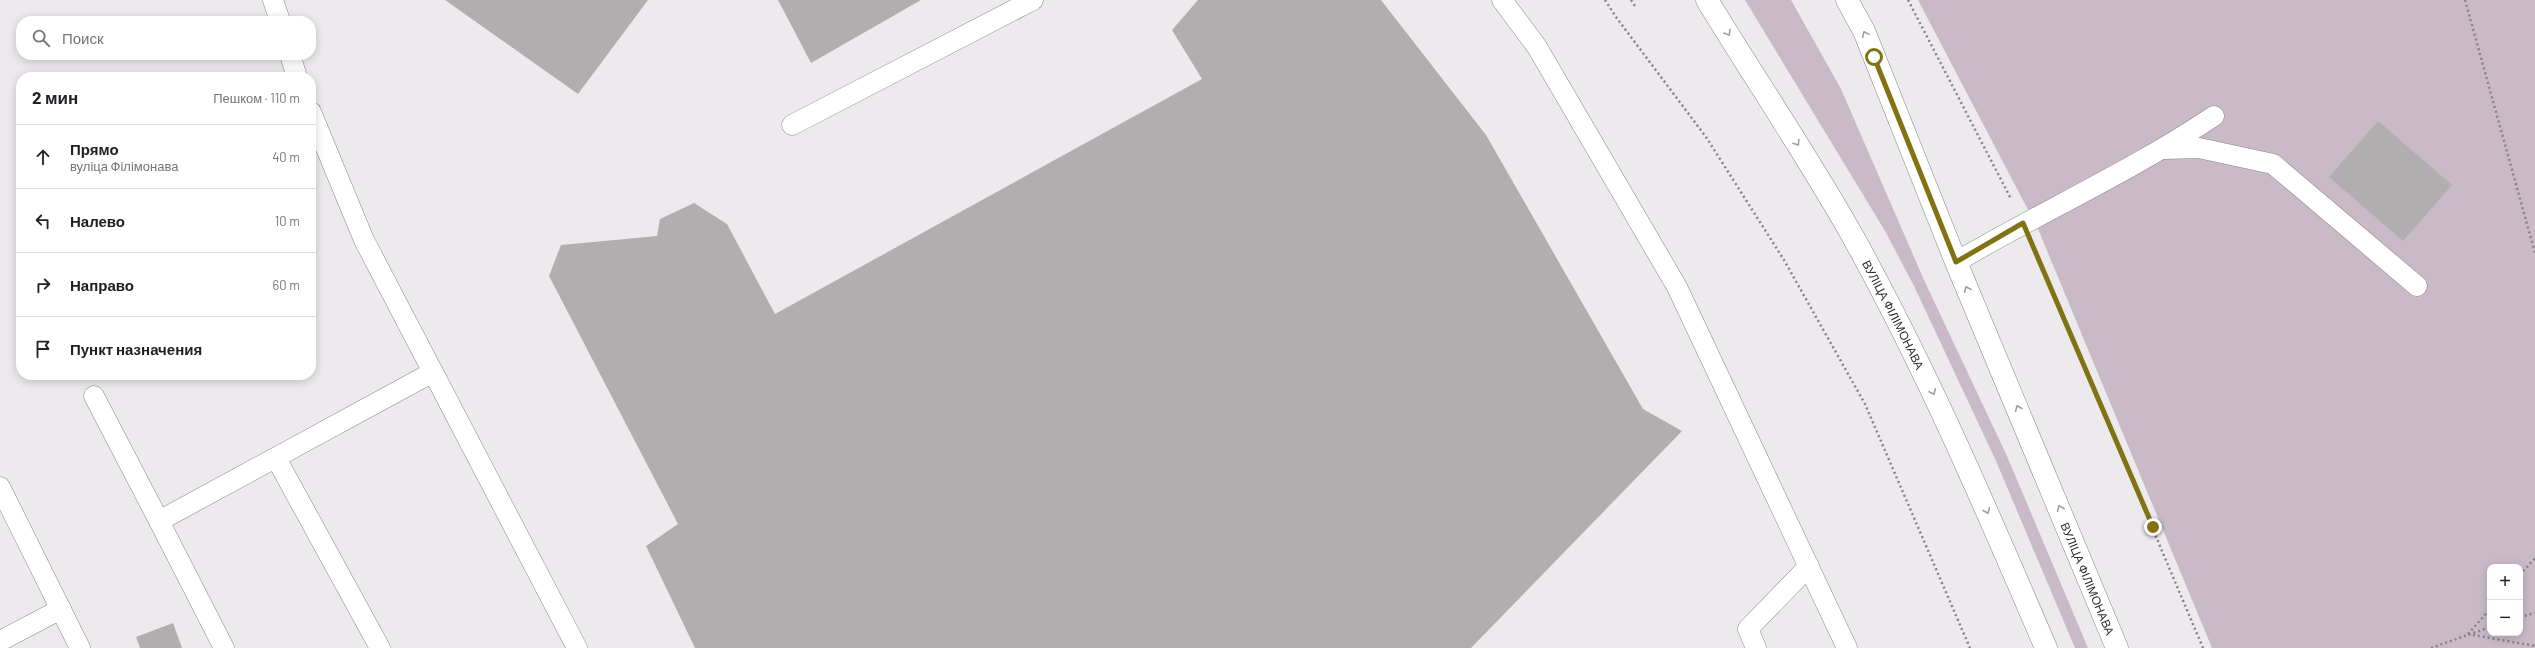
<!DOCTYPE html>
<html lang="ru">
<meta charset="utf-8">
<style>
body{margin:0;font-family:Barlow,sans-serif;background:#f6f6f6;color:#202124}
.controls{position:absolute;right:12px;bottom:12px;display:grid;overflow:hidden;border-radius:8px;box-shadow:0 2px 10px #0003}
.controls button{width:36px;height:36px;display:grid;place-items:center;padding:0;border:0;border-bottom:1px solid #e0e0e0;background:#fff;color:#202124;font:20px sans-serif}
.stop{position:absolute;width:12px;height:12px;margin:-9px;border:3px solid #817314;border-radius:50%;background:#fff}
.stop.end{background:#817314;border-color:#fff;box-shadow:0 1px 4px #0008}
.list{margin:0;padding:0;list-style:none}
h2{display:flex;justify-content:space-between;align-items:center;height:52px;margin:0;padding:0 16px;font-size:17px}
h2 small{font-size:13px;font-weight:400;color:#757577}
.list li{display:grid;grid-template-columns:26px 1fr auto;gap:12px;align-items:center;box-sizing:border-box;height:64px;padding:0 16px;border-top:1px solid #e0e0e0}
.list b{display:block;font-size:15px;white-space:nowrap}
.list p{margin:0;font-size:13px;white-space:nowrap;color:#757577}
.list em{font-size:13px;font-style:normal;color:#757577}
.icon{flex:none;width:22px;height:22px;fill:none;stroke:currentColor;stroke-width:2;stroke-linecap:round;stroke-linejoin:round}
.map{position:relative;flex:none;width:2535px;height:648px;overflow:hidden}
.search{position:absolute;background:#fff;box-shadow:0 2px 10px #0003;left:16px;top:16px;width:300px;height:44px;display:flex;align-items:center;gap:10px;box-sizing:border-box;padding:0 14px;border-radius:16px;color:#757577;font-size:15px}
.panel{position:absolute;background:#fff;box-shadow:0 2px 10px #0003;left:16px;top:72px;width:300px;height:308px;border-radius:16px}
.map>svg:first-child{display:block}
</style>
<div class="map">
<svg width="2535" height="648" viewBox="0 0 2535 648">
<rect width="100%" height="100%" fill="#edeaed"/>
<g fill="#cabac8" fill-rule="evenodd">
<path d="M1745 0H1791L1841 89 1924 280 2007 456 2088 648H2075L1996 461 1914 286 1885 231Z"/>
<path d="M1918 0H2535V648H2212L2038 229ZM2490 567H2520V633H2490Z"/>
</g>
<g fill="#b1aeb0">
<path d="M445 0H648L578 94Z"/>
<path d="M778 0H921L811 63Z"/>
<path d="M1198 0H1381L1486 135 1643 409 1682 431 1471 648H695L646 546 678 524 549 276 561 245 657 236 660 219 694 203 727 224 775 314 1202 79 1172 30Z"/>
<path d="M2378 121 2452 185 2403 241 2329 177Z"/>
<path d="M173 623 182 648H140L136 637Z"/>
</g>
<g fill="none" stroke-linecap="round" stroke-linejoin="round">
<defs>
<g id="service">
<path d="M273 0 280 21"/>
<path d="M1502 0 1537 47 1677 287 1847 648"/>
<path d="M290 55 297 77"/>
<path d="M311 112 364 240 577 648"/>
<path d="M792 125 1033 0"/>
<path d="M2164 149 2199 148 2273 164 2417 286"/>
<path d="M1956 262C2041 212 2132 171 2214 116"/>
<path d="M94 396 159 521"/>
<path d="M276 458 380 648"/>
<path d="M0 487 80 648"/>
<path d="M0 641 61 609"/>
<path d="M224 648 159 521 433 372"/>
<path d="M1756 648 1748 629 1809 566"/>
</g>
<g id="primary">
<path id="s1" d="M1707 0C1755 79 1807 155 1852 235 1926 368 1986 508 2046 648"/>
<path id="s2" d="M1847 0 1864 31 1956 262 2117 648"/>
</g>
</defs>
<use href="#service" stroke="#898689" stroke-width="21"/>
<use href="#primary" stroke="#898689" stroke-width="23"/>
<g stroke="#858385" stroke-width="2.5" stroke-dasharray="2 3" stroke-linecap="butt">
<path d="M1605 0 1616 17 1706 137 1784 260 1865 404 1970 648"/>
<path d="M1631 0 1635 6"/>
<path d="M1908 0 2011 199"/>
<path d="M2465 0 2535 253"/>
<path d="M2035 250 2203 648"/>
<path d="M2520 575 2535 558"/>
<path d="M2520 617 2535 613"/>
<path d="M2468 634 2535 646"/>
<path d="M2468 634 2490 609"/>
<path d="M2431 648 2490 627"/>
</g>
<use href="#service" stroke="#fff" stroke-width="20"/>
<use href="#primary" stroke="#fff" stroke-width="22"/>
</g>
<defs><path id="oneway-chevron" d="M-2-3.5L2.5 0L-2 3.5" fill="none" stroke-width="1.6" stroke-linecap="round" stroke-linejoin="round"/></defs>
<g stroke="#a0a0a0">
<use href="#oneway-chevron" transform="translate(1728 33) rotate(59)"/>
<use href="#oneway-chevron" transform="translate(1865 34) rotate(-114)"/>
<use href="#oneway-chevron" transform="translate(1797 143) rotate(58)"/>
<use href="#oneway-chevron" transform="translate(1967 289) rotate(-113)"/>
<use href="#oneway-chevron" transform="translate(1933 392) rotate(65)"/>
<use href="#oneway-chevron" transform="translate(2018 408) rotate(-113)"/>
<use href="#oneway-chevron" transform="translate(2060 508) rotate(-112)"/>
<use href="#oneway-chevron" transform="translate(1987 511) rotate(67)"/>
</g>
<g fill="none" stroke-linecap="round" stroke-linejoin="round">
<path stroke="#817314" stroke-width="5" d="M1874 57 1956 262 2023 223 2153 527"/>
</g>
<g text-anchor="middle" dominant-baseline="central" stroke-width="4" stroke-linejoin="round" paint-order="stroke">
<g font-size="12" fill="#2c2b2c" stroke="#edeaed">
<text stroke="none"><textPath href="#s1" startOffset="366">ВУЛІЦА ФІЛІМОНАВА</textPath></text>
<text stroke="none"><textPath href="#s2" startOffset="627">ВУЛІЦА ФІЛІМОНАВА</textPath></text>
</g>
</g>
</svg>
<div class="controls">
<button>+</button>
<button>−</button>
</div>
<div class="stop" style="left:1874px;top:57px"></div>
<div class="stop end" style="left:2153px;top:527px"></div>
<div class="search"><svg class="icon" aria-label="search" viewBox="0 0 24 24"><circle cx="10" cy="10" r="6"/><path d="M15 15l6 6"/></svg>Поиск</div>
<section class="panel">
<h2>2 мин<small>Пешком · 110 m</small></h2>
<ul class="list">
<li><svg class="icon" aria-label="ahead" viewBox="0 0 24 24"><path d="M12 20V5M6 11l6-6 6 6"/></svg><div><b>Прямо</b><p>вуліца Філімонава</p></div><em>40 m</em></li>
<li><svg class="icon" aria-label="left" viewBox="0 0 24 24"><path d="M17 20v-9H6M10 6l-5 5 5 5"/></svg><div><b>Налево</b></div><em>10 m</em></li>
<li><svg class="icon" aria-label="right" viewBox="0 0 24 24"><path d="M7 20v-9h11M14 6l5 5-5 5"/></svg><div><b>Направо</b></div><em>60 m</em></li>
<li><svg class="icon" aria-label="arrive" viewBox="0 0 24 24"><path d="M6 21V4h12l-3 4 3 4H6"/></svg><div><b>Пункт назначения</b></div></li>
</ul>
</section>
</div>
